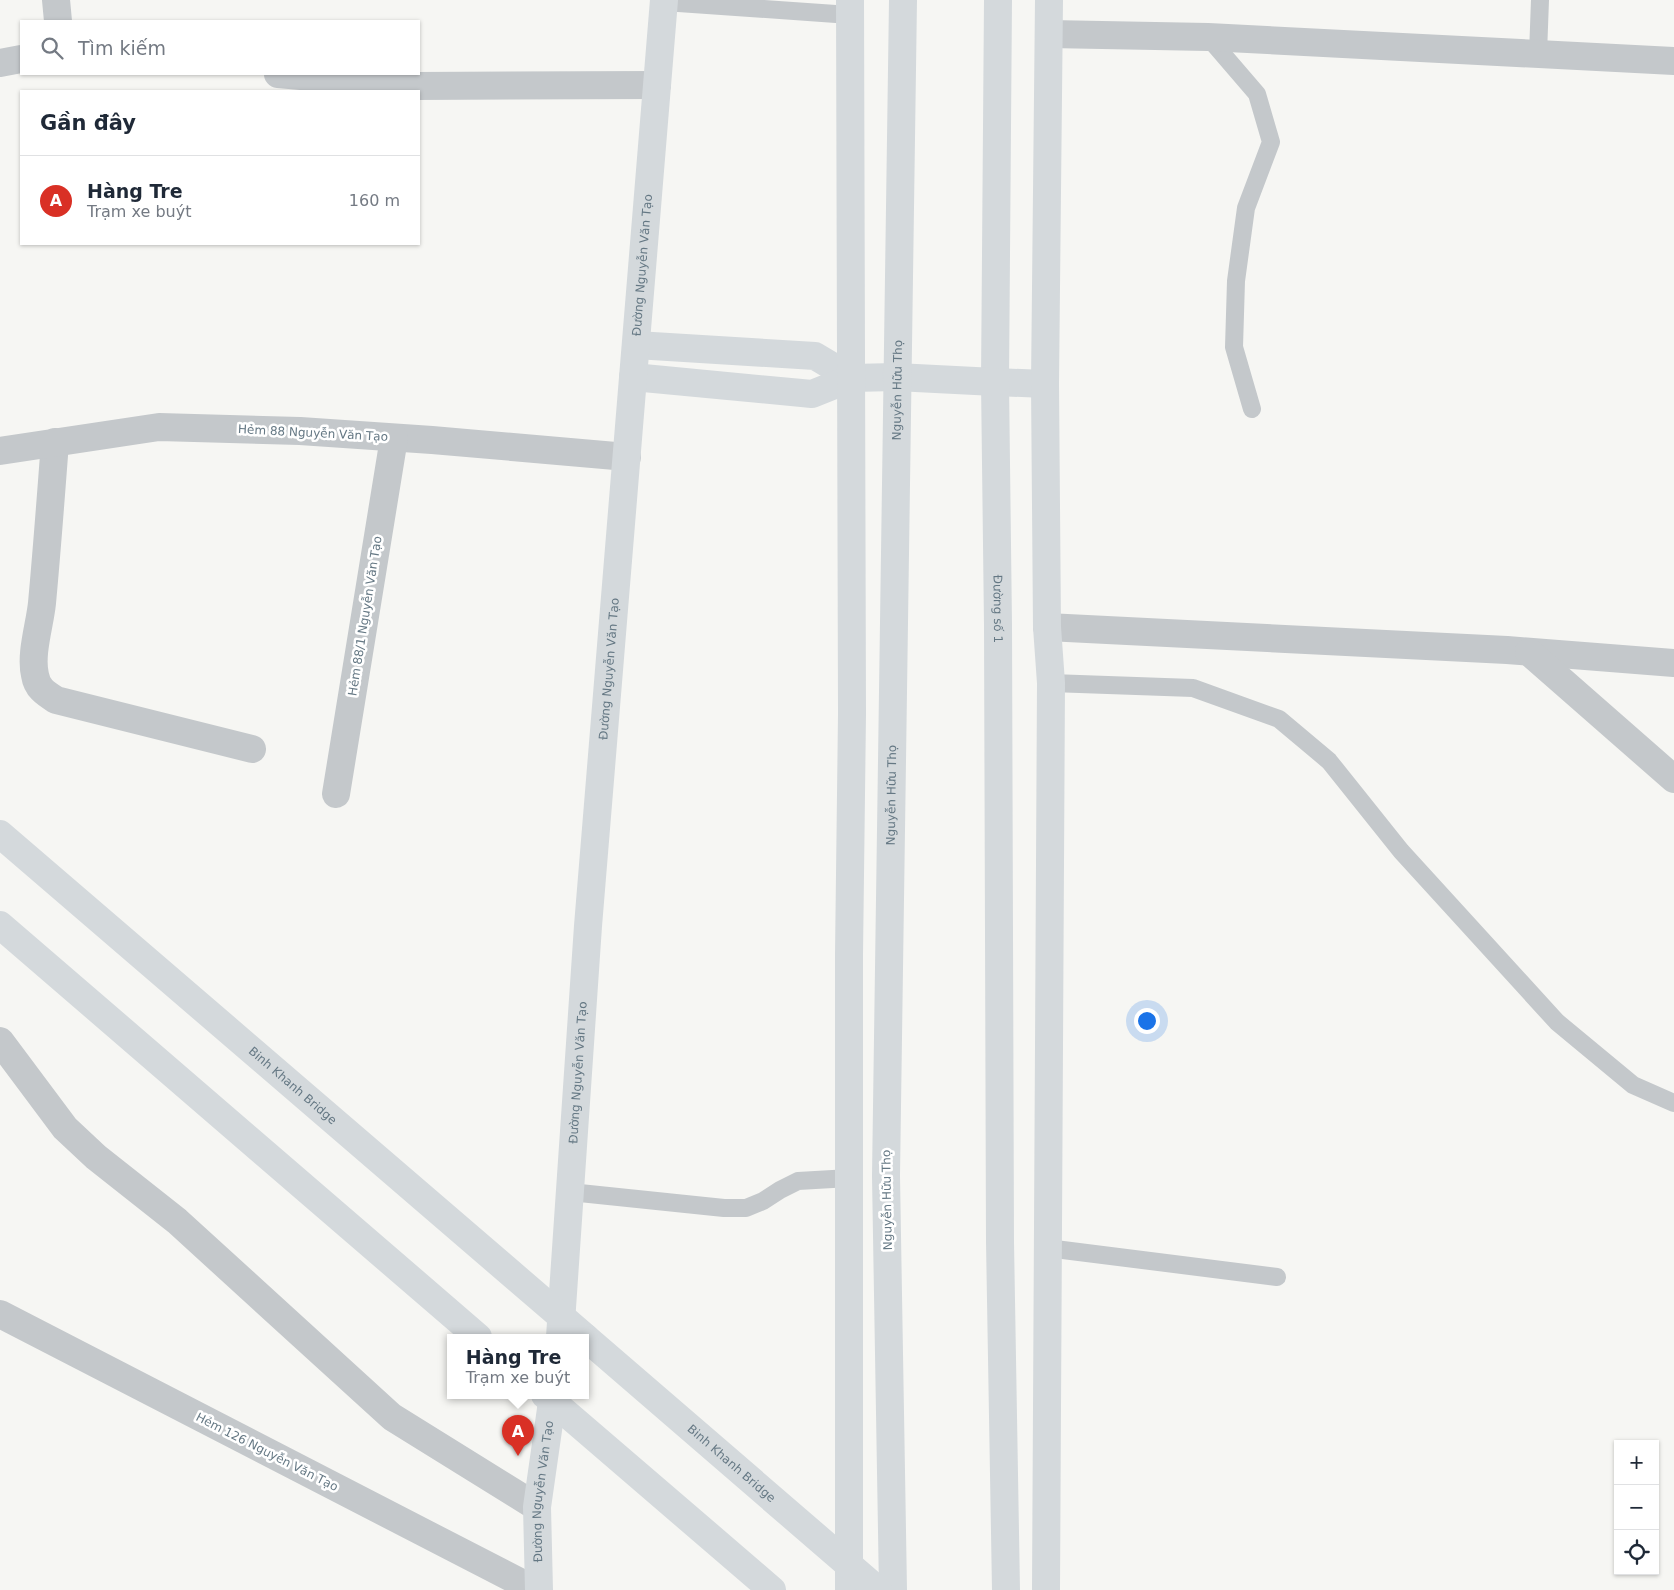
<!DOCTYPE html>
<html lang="vi">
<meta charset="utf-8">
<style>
body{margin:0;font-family:"DejaVu Sans",sans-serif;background:#f6f6f7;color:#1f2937}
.controls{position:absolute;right:15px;bottom:15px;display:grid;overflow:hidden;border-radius:0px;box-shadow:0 1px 4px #0004}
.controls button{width:45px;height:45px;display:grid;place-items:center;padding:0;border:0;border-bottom:1px solid #e0e1e3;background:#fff;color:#1f2937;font:25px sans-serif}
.you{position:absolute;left:1146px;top:1020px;width:18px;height:18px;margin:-12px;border:4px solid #fff;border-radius:50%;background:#1a73e8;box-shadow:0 0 0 8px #1a73e833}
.badge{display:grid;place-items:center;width:32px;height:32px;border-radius:50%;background:#d93025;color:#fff;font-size:16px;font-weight:700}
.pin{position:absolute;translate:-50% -41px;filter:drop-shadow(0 1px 2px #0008)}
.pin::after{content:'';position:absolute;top:26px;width:18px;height:15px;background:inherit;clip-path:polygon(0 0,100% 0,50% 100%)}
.popup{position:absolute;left:447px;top:1334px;width:142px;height:65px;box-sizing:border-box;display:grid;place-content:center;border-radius:0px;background:#fff;filter:drop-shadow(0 1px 4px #0005);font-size:16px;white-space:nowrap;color:#747a83}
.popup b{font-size:19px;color:#1f2937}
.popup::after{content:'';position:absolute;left:50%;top:100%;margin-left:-10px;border:10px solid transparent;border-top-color:#fff}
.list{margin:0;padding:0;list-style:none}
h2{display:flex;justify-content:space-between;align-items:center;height:65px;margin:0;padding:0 20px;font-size:21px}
h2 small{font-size:16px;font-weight:400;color:#747a83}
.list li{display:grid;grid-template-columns:32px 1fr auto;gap:15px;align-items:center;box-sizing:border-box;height:90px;padding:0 20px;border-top:1px solid #e0e1e3}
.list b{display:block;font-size:19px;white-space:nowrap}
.list p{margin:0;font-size:16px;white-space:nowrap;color:#747a83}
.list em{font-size:16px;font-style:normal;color:#747a83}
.icon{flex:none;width:28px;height:28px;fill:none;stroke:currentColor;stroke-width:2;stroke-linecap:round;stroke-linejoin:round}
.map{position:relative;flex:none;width:1674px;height:1590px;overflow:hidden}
.search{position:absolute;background:#fff;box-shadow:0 1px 4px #0004;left:20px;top:20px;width:400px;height:55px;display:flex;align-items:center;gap:12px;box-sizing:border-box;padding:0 18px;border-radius:0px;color:#747a83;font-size:19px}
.panel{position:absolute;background:#fff;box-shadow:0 1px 4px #0004;left:20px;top:90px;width:400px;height:155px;border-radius:0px}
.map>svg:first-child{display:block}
</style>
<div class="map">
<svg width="1674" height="1590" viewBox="0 0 1674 1590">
<rect width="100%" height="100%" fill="#f6f6f3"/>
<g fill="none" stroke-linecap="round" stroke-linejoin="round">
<g stroke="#c4c8cb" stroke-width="18">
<path d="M664 2 850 15"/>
<path d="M1208 37 1257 94 1271 142 1246 208 1236 281 1234 347 1252 409"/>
<path d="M1538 54 1540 0"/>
<path d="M1051 683 1193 688 1279 719 1329 761 1401 851 1557 1022 1633 1085 1674 1103"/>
<path d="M570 1192 724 1208H746L763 1201 780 1190 798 1181 850 1178"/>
<path d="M1047 1248 1277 1277"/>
</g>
<g stroke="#c4c8cb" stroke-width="28">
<path d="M56 0 58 21"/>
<path d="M1049 34 1208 37 1674 61"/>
<path d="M0 63 21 59"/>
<path d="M278 74 416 86 657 85"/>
<path d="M55 442C51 495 47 549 42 603 40 624 30 654 35 675 37 688 45 693 56 700L252 749"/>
<path d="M0 451 159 427 300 431 432 440 627 457"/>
<path d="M1047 627 1507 650 1674 663"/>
<path d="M1529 652 1674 779"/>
<path d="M336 794 394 438"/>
<path d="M0 1041 65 1128 96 1157 177 1221 392 1417 537 1507"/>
<path d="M0 1314 535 1590"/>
</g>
<g stroke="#d4d9dc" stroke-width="28">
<path d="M636 345 815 356 852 378"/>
<path d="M633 377 812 394 852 378 896 377"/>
<path d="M995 382 1045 384"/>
<path id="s1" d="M560 1337 588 926 664 0"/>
<path id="s2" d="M539 1590 537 1507 553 1395"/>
<path d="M849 1590V955L852 714 850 0"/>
<path d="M1046 1590 1051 683 1047 627 1045 384 1049 0"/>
</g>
<g stroke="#d4d9dc" stroke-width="28">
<path id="s3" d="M998 0 995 382 998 625 1000 1242 1006 1590"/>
<path d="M896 377 995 382"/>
<path id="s4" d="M893 1590 886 1176 903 0"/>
</g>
<g stroke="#d4d9dc" stroke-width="28">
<path id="s5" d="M0 834 585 1337"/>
<path d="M0 925 478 1337"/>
<path id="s6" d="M586 1338 878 1590"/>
<path d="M545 1395 772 1590"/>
</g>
</g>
<g text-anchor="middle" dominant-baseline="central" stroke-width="5" stroke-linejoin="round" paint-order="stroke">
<g font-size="12" fill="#657884" stroke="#fff">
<text stroke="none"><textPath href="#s1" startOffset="1075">Đường Nguyễn Văn Tạo</textPath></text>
<text stroke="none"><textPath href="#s4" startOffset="1200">Nguyễn Hữu Thọ</textPath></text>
<text transform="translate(313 433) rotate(3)">Hẻm 88 Nguyễn Văn Tạo</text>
<text stroke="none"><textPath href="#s3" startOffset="609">Đường số 1</textPath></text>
<text transform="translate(365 616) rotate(-81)">Hẻm 88/1 Nguyễn Văn Tạo</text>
<text stroke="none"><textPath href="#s1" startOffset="670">Đường Nguyễn Văn Tạo</textPath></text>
<text stroke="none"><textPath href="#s4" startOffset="795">Nguyễn Hữu Thọ</textPath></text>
<text stroke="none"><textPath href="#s1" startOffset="265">Đường Nguyễn Văn Tạo</textPath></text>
<text stroke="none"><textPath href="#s5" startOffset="386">Binh Khanh Bridge</textPath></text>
<text transform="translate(887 1200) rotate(-91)">Nguyễn Hữu Thọ</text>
<text transform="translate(267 1452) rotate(27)">Hẻm 126 Nguyễn Văn Tạo</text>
<text stroke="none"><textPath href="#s6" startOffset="192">Binh Khanh Bridge</textPath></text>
<text stroke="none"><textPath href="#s2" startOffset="99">Đường Nguyễn Văn Tạo</textPath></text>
</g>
</g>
</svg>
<div class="controls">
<button>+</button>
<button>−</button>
<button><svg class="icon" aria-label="locate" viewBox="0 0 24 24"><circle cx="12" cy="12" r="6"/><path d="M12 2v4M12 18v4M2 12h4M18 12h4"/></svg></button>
</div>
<div class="you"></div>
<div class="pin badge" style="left:518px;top:1456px">A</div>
<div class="popup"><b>Hàng Tre</b>Trạm xe buýt</div>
<div class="search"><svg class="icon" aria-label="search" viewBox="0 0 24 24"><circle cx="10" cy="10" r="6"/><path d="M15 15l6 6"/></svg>Tìm kiếm</div>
<section class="panel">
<h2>Gần đây<small></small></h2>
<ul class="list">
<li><span class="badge">A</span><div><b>Hàng Tre</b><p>Trạm xe buýt</p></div><em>160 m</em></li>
</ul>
</section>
</div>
